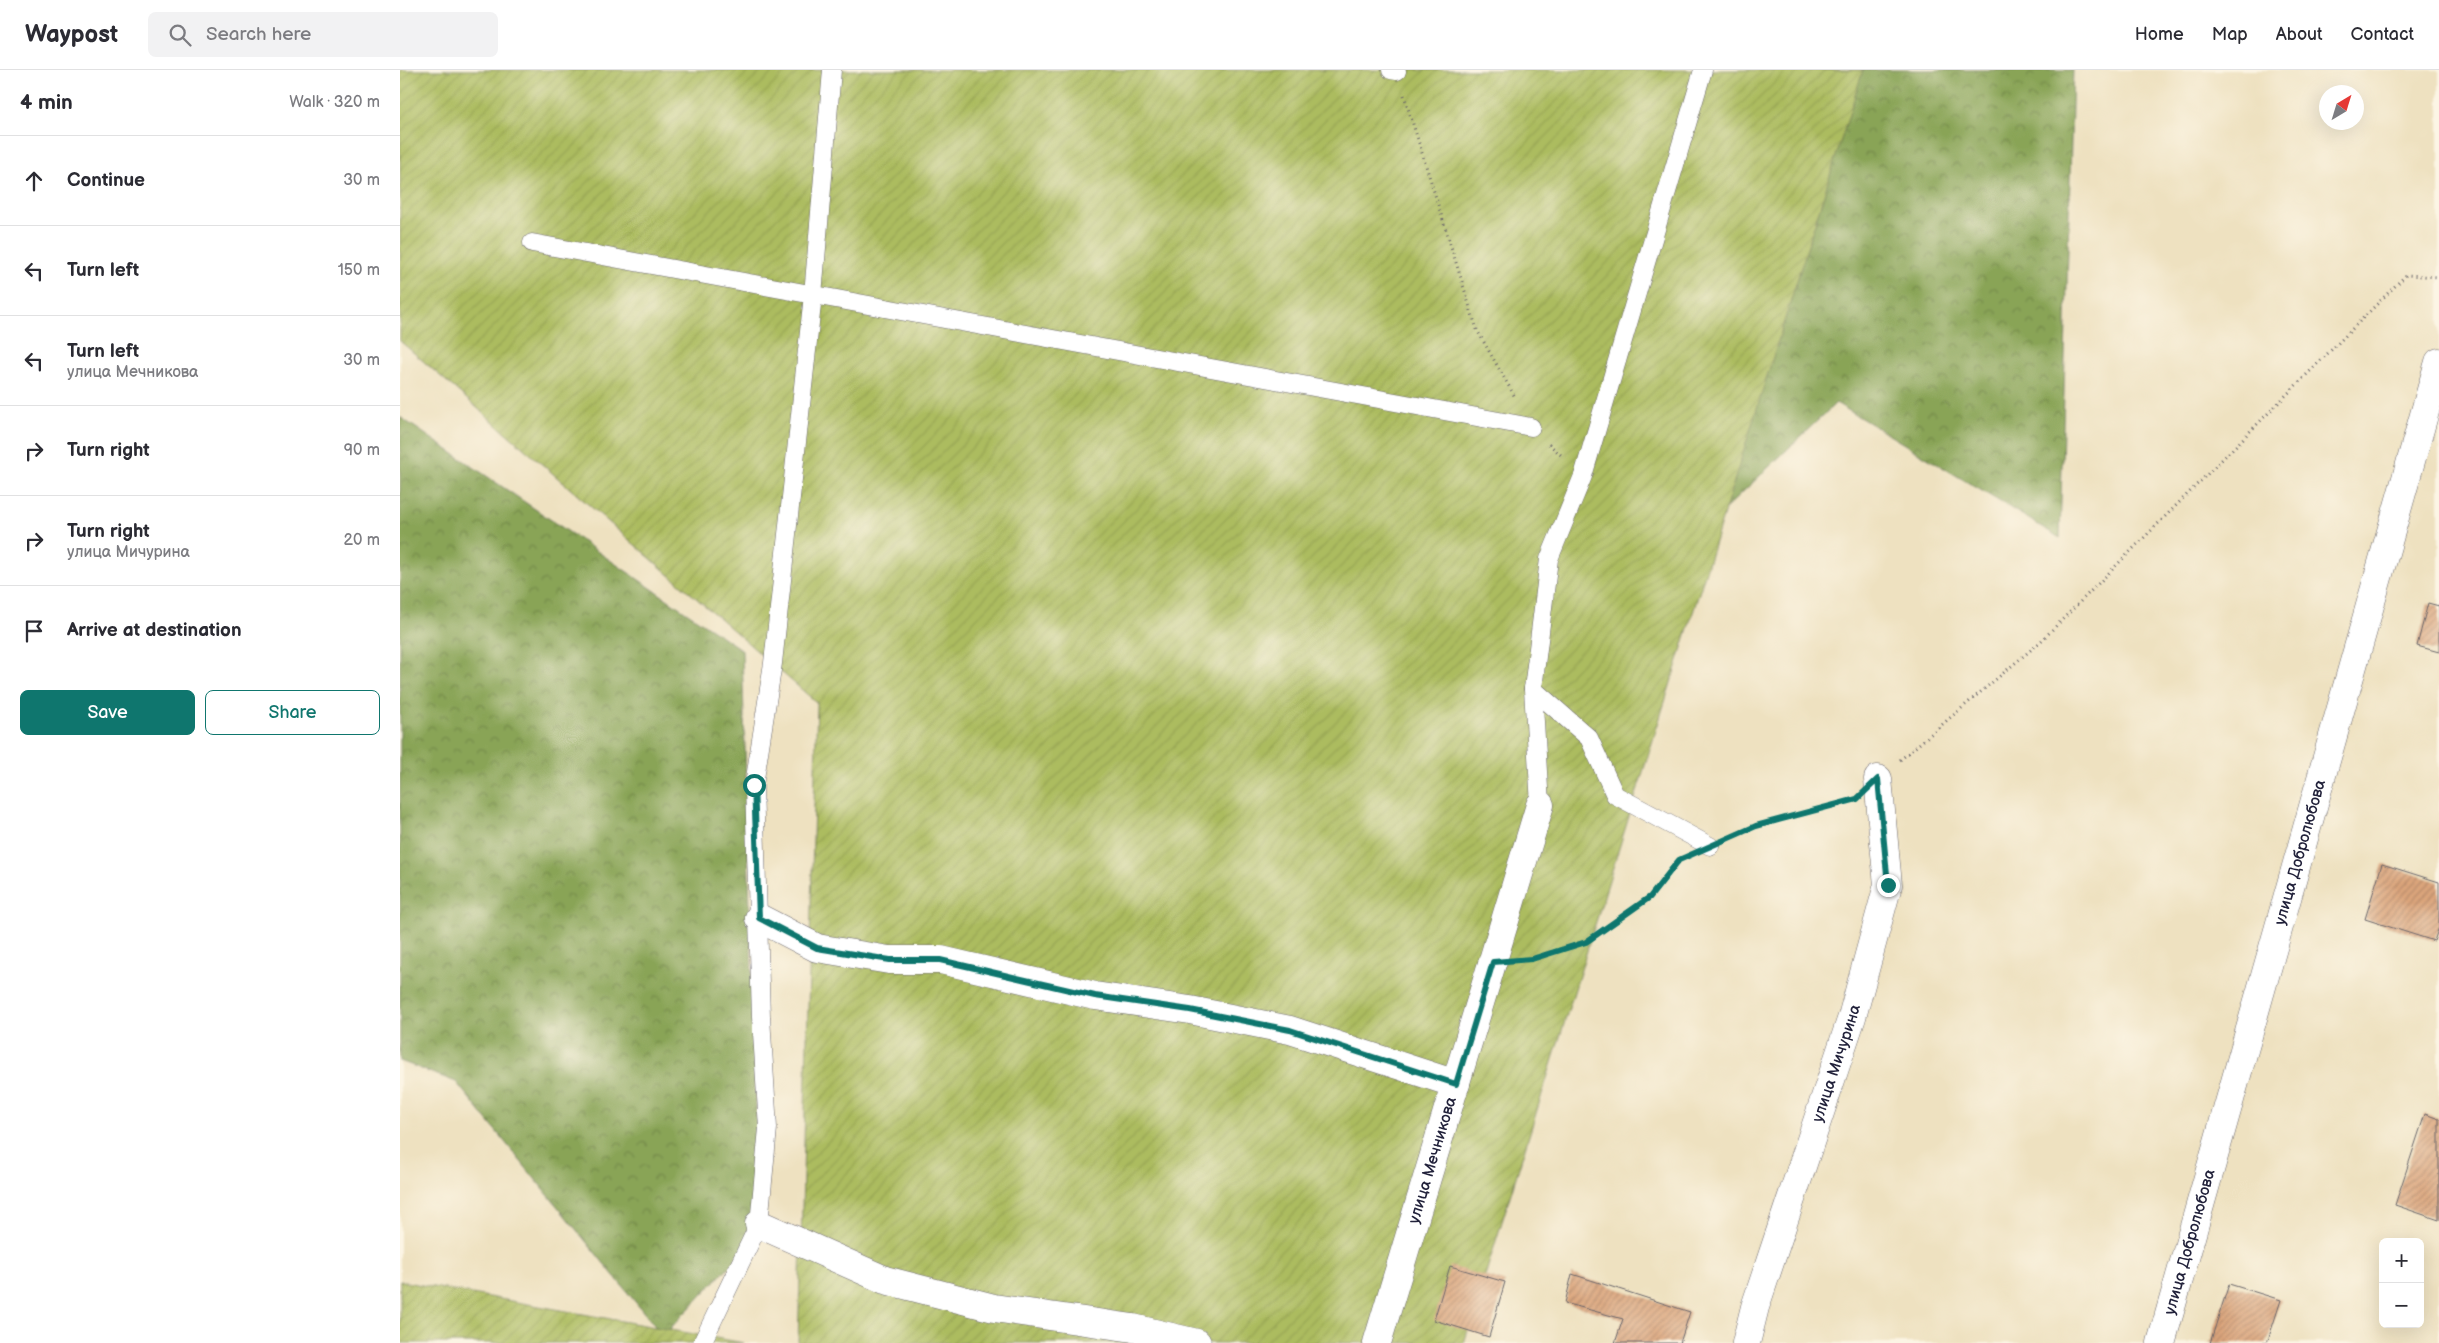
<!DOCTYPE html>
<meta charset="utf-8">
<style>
body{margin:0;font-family:"Balsamiq Sans",sans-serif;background:#f2f2f3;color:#2b2b33}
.controls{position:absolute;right:15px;bottom:15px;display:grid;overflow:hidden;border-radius:8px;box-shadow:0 5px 20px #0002}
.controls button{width:45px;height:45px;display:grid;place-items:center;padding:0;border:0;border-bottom:1px solid #e1e1e2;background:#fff;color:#2b2b33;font:25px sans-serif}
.compass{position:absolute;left:1919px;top:15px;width:45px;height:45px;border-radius:50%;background:#fff;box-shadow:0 5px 20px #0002;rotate:38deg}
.stop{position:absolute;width:15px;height:15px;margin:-11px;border:4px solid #0f766e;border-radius:50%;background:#fff}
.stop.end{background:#0f766e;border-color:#fff;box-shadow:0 1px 5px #0008}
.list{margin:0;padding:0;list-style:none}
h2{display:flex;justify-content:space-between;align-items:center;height:65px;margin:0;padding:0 20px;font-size:21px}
h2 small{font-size:16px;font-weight:400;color:#7c7c81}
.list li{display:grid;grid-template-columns:32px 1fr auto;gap:15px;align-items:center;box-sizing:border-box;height:90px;padding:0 20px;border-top:1px solid #e1e1e2}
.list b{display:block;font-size:19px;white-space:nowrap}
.list p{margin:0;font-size:16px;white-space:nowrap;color:#7c7c81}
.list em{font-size:16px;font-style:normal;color:#7c7c81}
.actions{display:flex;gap:10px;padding:15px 20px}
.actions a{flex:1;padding:11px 0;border:1px solid #0f766e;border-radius:8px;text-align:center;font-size:18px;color:#0f766e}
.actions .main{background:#0f766e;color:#fff}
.icon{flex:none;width:28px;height:28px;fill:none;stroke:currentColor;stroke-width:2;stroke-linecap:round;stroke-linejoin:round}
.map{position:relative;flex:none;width:2039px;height:1273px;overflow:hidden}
header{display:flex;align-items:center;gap:30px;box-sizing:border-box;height:70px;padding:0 25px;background:#fff;border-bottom:1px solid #e1e1e2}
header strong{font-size:24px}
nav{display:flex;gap:28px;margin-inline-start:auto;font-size:18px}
.search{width:350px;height:45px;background:#f2f2f3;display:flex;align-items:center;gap:12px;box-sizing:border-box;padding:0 18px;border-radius:8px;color:#7c7c81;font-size:19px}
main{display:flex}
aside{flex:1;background:#fff}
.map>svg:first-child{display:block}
</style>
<header>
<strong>Waypost</strong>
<div class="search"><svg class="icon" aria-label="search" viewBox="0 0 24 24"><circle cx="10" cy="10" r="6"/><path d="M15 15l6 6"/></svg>Search here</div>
<nav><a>Home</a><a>Map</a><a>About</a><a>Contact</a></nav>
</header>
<main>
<aside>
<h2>4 min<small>Walk · 320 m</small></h2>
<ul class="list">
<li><svg class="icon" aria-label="ahead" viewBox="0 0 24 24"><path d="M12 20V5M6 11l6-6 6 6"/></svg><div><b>Continue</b></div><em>30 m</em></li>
<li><svg class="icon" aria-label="left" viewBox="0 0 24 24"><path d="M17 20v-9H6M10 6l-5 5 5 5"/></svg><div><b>Turn left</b></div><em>150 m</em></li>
<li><svg class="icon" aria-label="left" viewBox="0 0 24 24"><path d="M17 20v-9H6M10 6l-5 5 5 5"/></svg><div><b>Turn left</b><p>улица Мечникова</p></div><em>30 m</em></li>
<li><svg class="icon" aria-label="right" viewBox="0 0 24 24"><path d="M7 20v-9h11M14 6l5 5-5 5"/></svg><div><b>Turn right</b></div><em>90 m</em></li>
<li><svg class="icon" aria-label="right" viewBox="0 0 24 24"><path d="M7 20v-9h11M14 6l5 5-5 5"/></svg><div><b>Turn right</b><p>улица Мичурина</p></div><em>20 m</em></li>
<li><svg class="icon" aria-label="arrive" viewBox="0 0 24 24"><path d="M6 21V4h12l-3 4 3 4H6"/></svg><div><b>Arrive at destination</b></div></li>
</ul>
<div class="actions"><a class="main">Save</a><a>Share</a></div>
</aside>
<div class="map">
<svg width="2039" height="1273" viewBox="0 0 2039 1273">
<defs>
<pattern id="forest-crowns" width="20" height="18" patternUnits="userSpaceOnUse" patternTransform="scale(1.25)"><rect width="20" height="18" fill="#89a456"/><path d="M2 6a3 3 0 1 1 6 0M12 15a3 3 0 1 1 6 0" fill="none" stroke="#708548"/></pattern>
<pattern id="garden-furrows" width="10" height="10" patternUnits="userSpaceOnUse" patternTransform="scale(1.25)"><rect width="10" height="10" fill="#acbc5f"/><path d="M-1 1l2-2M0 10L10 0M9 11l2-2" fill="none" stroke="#94a153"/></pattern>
<pattern id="building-hatch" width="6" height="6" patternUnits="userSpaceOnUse" patternTransform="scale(1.25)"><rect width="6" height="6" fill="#dba57c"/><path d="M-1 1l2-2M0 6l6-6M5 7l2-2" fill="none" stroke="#b18667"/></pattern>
</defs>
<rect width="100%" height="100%" fill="#fcf5e5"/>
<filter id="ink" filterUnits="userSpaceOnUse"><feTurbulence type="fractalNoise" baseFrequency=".02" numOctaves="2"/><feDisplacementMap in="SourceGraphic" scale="10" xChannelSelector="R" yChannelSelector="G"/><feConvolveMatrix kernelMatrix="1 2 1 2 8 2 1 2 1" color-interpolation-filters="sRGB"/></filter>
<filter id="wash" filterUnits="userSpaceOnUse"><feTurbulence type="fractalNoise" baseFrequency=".0096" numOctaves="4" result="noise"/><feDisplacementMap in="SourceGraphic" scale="20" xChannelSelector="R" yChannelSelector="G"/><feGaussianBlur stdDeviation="1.12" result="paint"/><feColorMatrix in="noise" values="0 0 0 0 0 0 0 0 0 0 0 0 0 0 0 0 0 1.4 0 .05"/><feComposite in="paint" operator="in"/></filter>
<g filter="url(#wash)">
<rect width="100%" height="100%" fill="#eee1c0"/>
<g fill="url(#forest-crowns)" stroke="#566348">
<path d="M1385 0H1673L1660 468 1436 333 1277 485Z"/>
<path d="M0 347 342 580 360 1164 263 1266 56 1012 0 991Z"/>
</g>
<g fill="url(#garden-furrows)" stroke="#676f4d">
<path d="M0 0H1463L1064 1273H398L417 633 0 271Z"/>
<path d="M0 1211 344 1273H0Z"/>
</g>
<g id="blocks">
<g fill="url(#building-hatch)">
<path d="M2028 533 2039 536V582L2017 576Z"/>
<path d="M1982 794 2039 812V857L2034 871 1965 849Z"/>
<path d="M2025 1044 2039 1049V1150L1995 1135Z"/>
<path d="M1050 1196 1105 1212 1089 1267 1034 1250Z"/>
<path d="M1172 1204 1290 1242 1280 1273H1215L1223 1249 1165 1233Z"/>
<path d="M1829 1214 1881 1230 1867 1273H1810Z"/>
</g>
</g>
</g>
<g filter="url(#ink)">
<use href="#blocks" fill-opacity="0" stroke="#69656a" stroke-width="1"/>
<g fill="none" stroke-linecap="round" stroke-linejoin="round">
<defs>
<g id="lane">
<path d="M991 0 997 1"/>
<path d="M132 173 1131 357"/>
<path d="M1133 619 1189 668 1215 725 1310 776"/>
<path d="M1140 735 1133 619 1149 489 1183 406 1303 0"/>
<path d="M302 1273 359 1154 368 1058 361 947 354 715 373 593 413 225 432 0"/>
</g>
<g id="street">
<path d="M359 848 417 878 489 890H541L695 926 790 940 890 960 1056 1014"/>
<path d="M359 1154 485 1210 594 1238 733 1258 797 1273"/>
<path id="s1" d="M977 1273 1140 735"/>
<path id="s2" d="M1346 1273 1355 1237 1452 947 1488 815 1478 709"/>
<path id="s3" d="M1761 1273 2039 292"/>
</g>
</defs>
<use href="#lane" stroke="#69656a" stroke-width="19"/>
<use href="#street" stroke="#69656a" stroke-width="29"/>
<g stroke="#69656a" stroke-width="3" stroke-dasharray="1 4" stroke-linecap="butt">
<path d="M1004 25 1077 260 1115 327"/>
<path d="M1149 374 1163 387"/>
<path d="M1500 690 1639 573 2006 205 2039 207"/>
<path d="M1333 766 1356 756 1449 731"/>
<path d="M1126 890 1186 872 1250 827 1280 790"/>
</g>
<use href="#lane" stroke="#fff" stroke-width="18"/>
<use href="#street" stroke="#fff" stroke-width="28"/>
</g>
</g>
<g fill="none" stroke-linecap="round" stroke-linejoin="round" filter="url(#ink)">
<path stroke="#0f766e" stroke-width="6" d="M354 715 359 848 417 878 490 890H540L695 926 790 940 890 960 1056 1014 1093 892 1132 889 1186 872 1250 827 1279 790 1356 756 1457 729 1478 709 1488 815"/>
</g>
<g text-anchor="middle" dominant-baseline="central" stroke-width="4" stroke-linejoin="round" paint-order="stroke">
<g font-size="16" fill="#22223b" stroke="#fcf5e5">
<text stroke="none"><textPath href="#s3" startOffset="510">улица Добролюбова</textPath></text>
<text stroke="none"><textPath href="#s2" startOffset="294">улица Мичурина</textPath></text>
<text stroke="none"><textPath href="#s1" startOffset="191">улица Мечникова</textPath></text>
<text stroke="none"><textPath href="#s3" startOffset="105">улица Добролюбова</textPath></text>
</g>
</g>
</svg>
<div class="controls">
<button>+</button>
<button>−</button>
</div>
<svg class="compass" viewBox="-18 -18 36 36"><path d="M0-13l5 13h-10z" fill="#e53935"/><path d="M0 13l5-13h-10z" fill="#7c7c81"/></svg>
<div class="stop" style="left:354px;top:715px"></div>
<div class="stop end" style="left:1488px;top:815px"></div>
</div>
</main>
